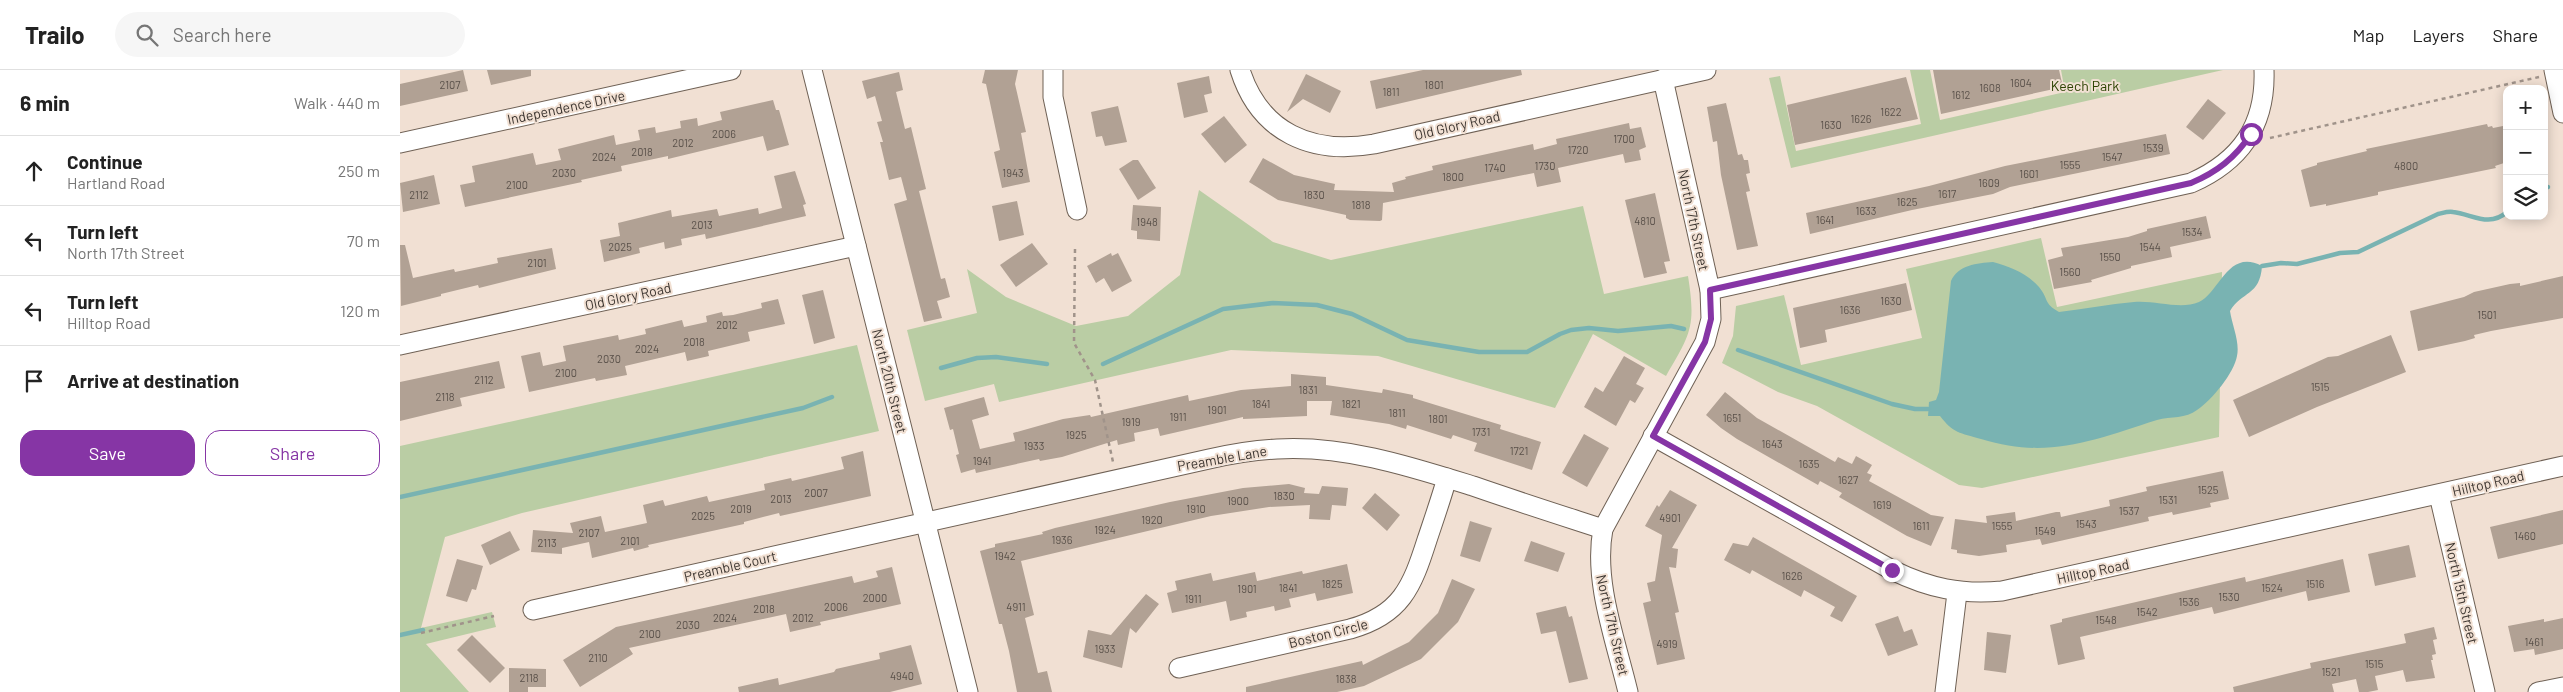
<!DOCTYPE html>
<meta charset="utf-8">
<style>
body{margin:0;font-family:Barlow,sans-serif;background:#f6f6f6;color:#222}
.controls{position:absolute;right:15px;top:15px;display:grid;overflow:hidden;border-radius:10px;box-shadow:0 2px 12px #0003}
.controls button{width:45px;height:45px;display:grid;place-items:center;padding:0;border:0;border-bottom:1px solid #e0e0e0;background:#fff;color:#222;font:25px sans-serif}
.stop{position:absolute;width:15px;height:15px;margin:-11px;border:4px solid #8635a5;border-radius:50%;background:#fff}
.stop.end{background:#8635a5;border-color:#fff;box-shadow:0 1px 5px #0008}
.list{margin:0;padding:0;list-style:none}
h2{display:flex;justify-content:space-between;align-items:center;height:65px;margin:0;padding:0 20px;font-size:21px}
h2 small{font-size:16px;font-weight:400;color:#767676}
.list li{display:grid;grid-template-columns:32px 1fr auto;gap:15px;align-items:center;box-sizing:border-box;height:70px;padding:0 20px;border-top:1px solid #e0e0e0}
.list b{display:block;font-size:19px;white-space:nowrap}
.list p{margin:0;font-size:16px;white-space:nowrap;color:#767676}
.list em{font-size:16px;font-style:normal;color:#767676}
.actions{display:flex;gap:10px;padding:15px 20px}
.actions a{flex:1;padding:11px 0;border:1px solid #8635a5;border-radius:15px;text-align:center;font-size:18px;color:#8635a5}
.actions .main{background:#8635a5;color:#fff}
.icon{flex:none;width:28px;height:28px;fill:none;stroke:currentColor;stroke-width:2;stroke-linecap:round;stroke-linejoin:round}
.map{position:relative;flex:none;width:2163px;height:622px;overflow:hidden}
header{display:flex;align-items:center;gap:30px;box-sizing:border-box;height:70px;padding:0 25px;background:#fff;border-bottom:1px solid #e0e0e0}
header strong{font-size:24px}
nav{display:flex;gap:28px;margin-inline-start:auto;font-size:18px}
.search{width:350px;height:45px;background:#f6f6f6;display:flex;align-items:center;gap:12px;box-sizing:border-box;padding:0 18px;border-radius:28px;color:#767676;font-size:19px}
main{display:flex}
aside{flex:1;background:#fff}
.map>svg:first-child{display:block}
</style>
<header>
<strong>Trailo</strong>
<div class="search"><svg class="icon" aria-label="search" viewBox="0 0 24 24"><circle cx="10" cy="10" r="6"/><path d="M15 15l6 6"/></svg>Search here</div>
<nav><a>Map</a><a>Layers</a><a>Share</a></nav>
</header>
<main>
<aside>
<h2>6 min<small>Walk · 440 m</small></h2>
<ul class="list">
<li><svg class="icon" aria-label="ahead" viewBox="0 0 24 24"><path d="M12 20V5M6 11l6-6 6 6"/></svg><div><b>Continue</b><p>Hartland Road</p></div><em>250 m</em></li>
<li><svg class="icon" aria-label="left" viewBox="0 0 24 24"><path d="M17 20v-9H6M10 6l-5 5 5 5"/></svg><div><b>Turn left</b><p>North 17th Street</p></div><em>70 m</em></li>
<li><svg class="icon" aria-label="left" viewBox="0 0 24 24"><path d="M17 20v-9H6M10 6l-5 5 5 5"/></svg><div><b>Turn left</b><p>Hilltop Road</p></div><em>120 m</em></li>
<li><svg class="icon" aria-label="arrive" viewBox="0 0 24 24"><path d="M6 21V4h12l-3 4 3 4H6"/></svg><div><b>Arrive at destination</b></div></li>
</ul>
<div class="actions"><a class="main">Save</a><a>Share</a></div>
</aside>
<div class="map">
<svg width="2163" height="622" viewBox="0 0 2163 622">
<rect width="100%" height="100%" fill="#f1e0d3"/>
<g fill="#bacda4">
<path d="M1510 0H1530L1540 50 1665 22 1661 0H1823L1391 98 1369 8 1380 6 1396 81 1521 54Z"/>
<path d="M799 120 873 172 931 190 1183 136 1204 224 1288 206C1296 257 1291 263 1266 306L1193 264 1155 338 978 286 831 280 599 332 594 314 525 331 507 260 577 243 567 199 606 227 676 256 728 246 780 205Z"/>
<path d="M1641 168 1657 237 1822 202 1819 367 1582 418 1559 415 1417 336 1378 322 1322 293 1333 266 1336 236 1384 225 1401 295 1522 268 1506 199Z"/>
<path d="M457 275 479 361 122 443 45 467 21 558 92 542 96 557 26 574 69 622H0V376Z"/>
</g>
<path fill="#79b3b2" d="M1593 192C1609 196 1628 204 1639 217 1649 229 1643 233 1659 242 1684 239 1709 234 1734 232 1755 230 1780 240 1799 232 1820 222 1828 178 1862 196 1860 226 1842 221 1830 241 1832 255 1840 272 1837 286 1834 303 1812 330 1797 340 1786 349 1771 346 1757 350 1694 370 1648 390 1581 369 1560 363 1553 363 1540 346H1528L1529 332 1536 330 1539 322 1551 211C1558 195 1577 193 1593 192Z"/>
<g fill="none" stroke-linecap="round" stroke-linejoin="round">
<g stroke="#79b3b2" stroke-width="4.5">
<path d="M2144 118 2148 117"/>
<path d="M1862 196 1881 193 1897 194 1940 183 1958 182 2038 144C2043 143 2048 141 2053 142 2072 144 2089 158 2107 142"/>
<path d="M1338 280 1492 334 1515 339H1528"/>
<path d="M703 294 823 239 873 233 917 235 952 244 1007 270 1079 282H1127L1160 264 1171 260 1189 258 1218 261 1271 256 1284 259"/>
<path d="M541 298 577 288 596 287 647 294"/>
<path d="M0 427 403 338 432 327"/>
<path d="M0 565 23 560"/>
</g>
</g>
<g fill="#b1a194">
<path d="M63 0 68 21 0 36V14Z"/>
<path d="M87 0H131V6L91 15Z"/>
<path d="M585 0H618L615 14 626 62 621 63 630 112 602 118 594 82 600 80 586 14 582 13Z"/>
<path d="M1023 0H1121L1122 5 976 39 970 11Z"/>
<path d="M1533 0H1659L1663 17 1541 44Z"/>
<path d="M499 2 503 20 496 22 505 59 511 57 526 119 519 121 541 209 545 208 550 227 537 231 542 248 524 252 494 134 507 130 501 107 489 110 480 72H483L477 52 482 51 475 26 467 29 462 11Z"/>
<path d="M906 4 941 21 930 43 903 29 887 42Z"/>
<path d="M809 6 812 23 804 25 808 42 784 48 777 13Z"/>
<path d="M1506 7 1518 49 1395 75 1387 35Z"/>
<path d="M1808 29 1826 43 1803 70 1786 57Z"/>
<path d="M373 30 376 40H379L389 75 367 81 363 66 268 89V86L221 96 222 101 181 110 182 112 65 137 60 115 75 112 72 96 133 83 136 95 161 90 158 79 214 65 216 75 240 70 238 60 255 57 256 63 281 58 280 51 297 48 298 56 322 50 320 42Z"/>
<path d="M1326 33 1338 85 1342 84 1344 90H1348L1350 103 1346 104 1350 121 1346 122 1358 176 1337 180 1321 105 1317 71 1313 72 1307 37Z"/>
<path d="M718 36 727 72 705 76 702 66 696 67 691 42Z"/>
<path d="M824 46 847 75 825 93 801 64Z"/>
<path d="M1229 53 1230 59 1241 57 1246 77 1239 80 1241 90 1225 93 1223 84 1158 98 1161 112 1137 117 1134 103 983 133 982 150 980 151 950 150 946 148V145L878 130 849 112 863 88 894 105 935 114 934 120 994 122 992 113 1006 109 1005 107 1033 100 1032 96 1133 74 1134 80 1157 74 1156 69Z"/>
<path d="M2087 54 2088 57 2092 56 2093 58 2103 56 2107 73V92L2095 96 2096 98 1978 122V125L1926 136V134L1910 137 1901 100 1917 95V93L1967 81 1966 79Z"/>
<path d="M1766 64 1770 84 1610 117 1593 124 1512 140 1410 164 1406 143 1529 116 1605 96Z"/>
<path d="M733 90H738L756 118 738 130 719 99Z"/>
<path d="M395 101 406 134 403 135 406 146 306 169 305 164 281 169 282 175 265 179 264 172 239 178 240 183 204 192 200 170 220 166 218 153 271 140 272 147 317 139 319 146 358 138 359 144 382 138 374 106Z"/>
<path d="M34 105 40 134 3 142 0 113Z"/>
<path d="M1255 123 1270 191 1264 192 1267 203 1244 208 1225 130Z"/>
<path d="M617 131 624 165 599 171 592 136Z"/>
<path d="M733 135 761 137 760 171 737 169V161L731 160Z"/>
<path d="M1806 146 1811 168 1770 177 1772 187 1731 196V198L1691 210 1692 212 1654 219 1648 190 1663 186 1661 178 1728 167 1747 161V159Z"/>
<path d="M632 173 648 194 616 217 600 195Z"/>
<path d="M0 175H5L13 208 54 199 55 202 98 193 97 188 152 178 156 199 79 218 78 215 41 224V226L1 236Z"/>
<path d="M711 183 712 186 718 183 732 211 712 222 704 208 696 213 687 196Z"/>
<path d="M2163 206V248L2091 261 2074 265 2075 268 2065 271 2018 281 2010 241 2064 227 2074 222 2110 214 2120 213V216Z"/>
<path d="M1506 213 1512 240 1425 260 1427 272 1400 278 1393 238Z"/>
<path d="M423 220 435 268 414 274 402 225Z"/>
<path d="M378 229 385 254 348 262 350 271 308 281 309 286 287 291 285 282 225 296 227 305 196 311 195 308 129 322 121 286 140 282 143 296 166 291 163 276 218 265 219 270 246 264 245 259 282 250 284 257 307 252 306 246 322 242 323 246 333 245 362 238 361 233Z"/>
<path d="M1991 265 2006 302 1917 337 1849 367 1833 330 1928 287 1938 286Z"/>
<path d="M1224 286 1245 298 1236 314 1244 318 1235 333 1230 330 1216 356 1184 337 1195 317 1203 322Z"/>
<path d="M99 291 105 318 60 328 62 336 0 351V312Z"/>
<path d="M891 304 926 307V315L982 323 983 319 1013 325V328L1101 355 1100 359 1141 372 1132 400 1074 381 1077 373 1053 365 1051 369 1007 355 1006 359 989 354 930 345 932 331H907V346L843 349V347L760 366 758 358 734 363 735 371 718 375 717 370 662 387 640 391 639 389 576 403 575 399 561 403 556 385 559 384 553 359 550 360 544 338 584 327 589 345 572 350 580 379 615 371 613 363 663 349 690 345 691 347 788 325 789 331 841 320 891 316Z"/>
<path d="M1325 322 1357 348 1435 392 1438 387 1452 394 1456 386 1472 395 1467 403 1472 405 1469 411 1531 445 1544 447 1531 476 1507 466 1439 427 1442 423 1420 411 1418 415 1337 369 1321 358 1306 345Z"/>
<path d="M1184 364 1209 378 1187 417 1162 403Z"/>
<path d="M463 381 471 426 380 446 379 443 344 452V454L248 475 249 477 234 481 233 478 192 488 189 472 162 478V484L131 482 133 460 173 463 170 453 201 446 205 462 247 453 243 435 263 430 265 436 307 426 309 432 365 420 364 414 391 408 392 411 444 399 441 387Z"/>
<path d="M1823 401 1829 429 1810 433 1811 437 1773 445 1772 442 1748 447 1749 451 1642 475 1640 469 1606 475 1607 482 1579 486 1557 483V480L1551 479 1555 449 1587 453 1586 446 1615 442 1616 451 1656 442H1660L1661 447 1710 436 1709 430 1747 421 1746 417Z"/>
<path d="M889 414 905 418 904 423 919 424 922 416 948 418 946 436 932 435 930 450 909 449 910 435 869 437 811 446 621 491 634 545 625 548 638 603 647 601 652 622H617L609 581 602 554H599L580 481 595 477V474L643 464 642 462 655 458 770 432 843 418Z"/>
<path d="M1270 420 1297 435 1272 478 1278 479 1276 498 1269 497 1279 542 1275 543 1285 589 1257 595 1243 533 1251 531 1247 513 1255 511 1262 465 1245 456 1257 435 1259 437Z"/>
<path d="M975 423 1000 445 987 461 962 438Z"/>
<path d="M2163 440V474L2098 489 2090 457Z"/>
<path d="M1070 451 1092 458 1080 492 1060 486Z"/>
<path d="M110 461 120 480 90 495 81 475Z"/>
<path d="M1353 467 1457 526 1442 552 1430 546 1435 537 1404 520 1401 527 1352 500 1350 504 1324 490 1333 473 1348 476Z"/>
<path d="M1131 471 1165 483 1158 502 1124 491Z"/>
<path d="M2009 475 2016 507 1975 516 1968 484Z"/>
<path d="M57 489 83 496 76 520 72 519 67 532 46 526Z"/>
<path d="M1943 489 1950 522 1908 531 1906 521 1814 544 1812 537 1680 567 1685 589 1658 595 1650 555 1662 552V549L1845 507 1846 512Z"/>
<path d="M947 494 953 523 917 531 915 523 889 529 891 537 875 541 874 536 846 542 847 547 830 551 826 531 772 543 767 523 777 520 775 511 811 503 813 511 855 502 857 511 902 501 903 504Z"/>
<path d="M492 497 501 534 420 552 421 555 390 562 386 544 229 578 233 584 180 617 163 590 216 557 452 506 454 513 478 507 476 501Z"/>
<path d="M1052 509 1075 519 1058 552 1021 589 964 616 937 622H846V617L962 591 963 595 1009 572 1038 543Z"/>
<path d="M746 524 759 534 736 563 730 558 722 598 683 587 688 560 711 565Z"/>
<path d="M1166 536 1169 547 1172 546 1188 609 1169 613 1156 561 1141 564 1136 543Z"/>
<path d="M1498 546 1504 562 1512 559 1518 575 1488 586 1475 554Z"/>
<path d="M2163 548V579L2135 585 2134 579 2114 582 2108 556 2144 549V552Z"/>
<path d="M2034 557 2037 569 2033 570 2036 584 2032 585 2033 590H2031L2035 608 2006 612 2003 600 1975 606 1978 620 1968 622H1959L1956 609 1932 614 1934 622H1834L1833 617 1911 598 1910 593 2006 573 2004 564Z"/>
<path d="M1587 562 1611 565 1606 603 1584 600Z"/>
<path d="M72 565 105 598 90 613 57 580Z"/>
<path d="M511 575 522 614 490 622H339L338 617 378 608 379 615 434 602 436 599 480 589 479 583Z"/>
<path d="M109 598 146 599V617H128V622H109Z"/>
</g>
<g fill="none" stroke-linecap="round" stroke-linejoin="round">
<defs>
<g id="minor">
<path d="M412 0 568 622"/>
<path d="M653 0V27L677 140"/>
<path d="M840 0C860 63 912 85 974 74L1306 0"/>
<path d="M2154 0 2163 43"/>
<path d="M0 73 331 0"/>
<path d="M1310 220 1791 113C1841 91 1866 55 1864 0"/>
<path d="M0 275 456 176"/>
<path d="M1253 366 1492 500C1529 518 1561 525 1602 521L2163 396"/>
<path d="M2039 425 2085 622"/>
<path d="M133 540 809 389C831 384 854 380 877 379 944 375 1009 396 1073 416 1116 431 1160 445 1203 459"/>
<path d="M779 598 950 559C1001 545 1012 517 1027 470 1034 449 1041 429 1047 408"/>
<path d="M1228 622C1216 571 1193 511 1203 459L1305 272 1311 249 1310 220 1263 9"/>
<path d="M1545 622 1557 523"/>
<path d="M2138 622 2163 617"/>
</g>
</defs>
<use href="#minor" stroke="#6f6155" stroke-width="21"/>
<g stroke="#a0938a" stroke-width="2.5" stroke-dasharray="4 4" stroke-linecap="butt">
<path d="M1870 68 2139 7"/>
<path d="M675 179 674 273 695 310 713 392"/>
<path d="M21 563 94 546"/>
</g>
<use href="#minor" stroke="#fff" stroke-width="19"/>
</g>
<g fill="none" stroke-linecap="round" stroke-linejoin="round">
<path stroke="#8635a5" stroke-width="6" d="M1492 500 1253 366 1305 272 1311 249 1310 220 1791 113C1817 102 1835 88 1851 64"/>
</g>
<g text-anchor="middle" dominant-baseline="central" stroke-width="4" stroke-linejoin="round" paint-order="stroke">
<g font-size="11" fill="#5a514a">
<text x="1621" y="12">1604</text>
<text x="50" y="14">2107</text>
<text x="1034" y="14">1801</text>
<text x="1590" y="17">1608</text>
<text x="991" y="21">1811</text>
<text x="1561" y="24">1612</text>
<text x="1491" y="41">1622</text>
<text x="1461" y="48">1626</text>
<text x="1431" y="54">1630</text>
<text x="324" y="63">2006</text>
<text x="1224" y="68">1700</text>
<text x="283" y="72">2012</text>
<text x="1753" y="77">1539</text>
<text x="1178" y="79">1720</text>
<text x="242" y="81">2018</text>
<text x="204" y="86">2024</text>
<text x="1712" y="86">1547</text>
<text x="1670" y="94">1555</text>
<text x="1145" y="95">1730</text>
<text x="2006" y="95">4800</text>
<text x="1095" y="97">1740</text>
<text x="164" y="102">2030</text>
<text x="613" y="102">1943</text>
<text x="1629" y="103">1601</text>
<text x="1053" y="106">1800</text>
<text x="1589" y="112">1609</text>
<text x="117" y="114">2100</text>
<text x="1547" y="123">1617</text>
<text x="19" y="124">2112</text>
<text x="914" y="124">1830</text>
<text x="1507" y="131">1625</text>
<text x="961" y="134">1818</text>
<text x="1466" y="140">1633</text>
<text x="1425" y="149">1641</text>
<text x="1245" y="150">4810</text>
<text x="747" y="151">1948</text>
<text x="302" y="154">2013</text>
<text x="1792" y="161">1534</text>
<text x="220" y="176">2025</text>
<text x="1750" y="176">1544</text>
<text x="1710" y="186">1550</text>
<text x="137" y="192">2101</text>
<text x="1670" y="201">1560</text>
<text x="1491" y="230">1630</text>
<text x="1450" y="239">1636</text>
<text x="2087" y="244">1501</text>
<text x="327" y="254">2012</text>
<text x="294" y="271">2018</text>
<text x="247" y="278">2024</text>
<text x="209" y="288">2030</text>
<text x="166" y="302">2100</text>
<text x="84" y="309">2112</text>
<text x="1920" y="316">1515</text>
<text x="908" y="319">1831</text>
<text x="45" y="326">2118</text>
<text x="861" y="333">1841</text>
<text x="951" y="333">1821</text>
<text x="817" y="339">1901</text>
<text x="997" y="342">1811</text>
<text x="778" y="346">1911</text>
<text x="1332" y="347">1651</text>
<text x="1038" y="348">1801</text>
<text x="731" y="351">1919</text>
<text x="1081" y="361">1731</text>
<text x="676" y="364">1925</text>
<text x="1372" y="373">1643</text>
<text x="634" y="375">1933</text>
<text x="1119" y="380">1721</text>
<text x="582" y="390">1941</text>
<text x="1409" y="393">1635</text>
<text x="1448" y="409">1627</text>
<text x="1808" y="419">1525</text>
<text x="416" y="422">2007</text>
<text x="884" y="425">1830</text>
<text x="381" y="428">2013</text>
<text x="1768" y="429">1531</text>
<text x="838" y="430">1900</text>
<text x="1482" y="434">1619</text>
<text x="341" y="438">2019</text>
<text x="796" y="438">1910</text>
<text x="1729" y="440">1537</text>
<text x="303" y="445">2025</text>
<text x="1270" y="447">4901</text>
<text x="752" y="449">1920</text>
<text x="1686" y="453">1543</text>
<text x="1521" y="455">1611</text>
<text x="1602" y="455">1555</text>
<text x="705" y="459">1924</text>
<text x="1645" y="460">1549</text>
<text x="189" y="462">2107</text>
<text x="2125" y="465">1460</text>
<text x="662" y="469">1936</text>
<text x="230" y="470">2101</text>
<text x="147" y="472">2113</text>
<text x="605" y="485">1942</text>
<text x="1392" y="505">1626</text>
<text x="932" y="513">1825</text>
<text x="1915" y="513">1516</text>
<text x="888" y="517">1841</text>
<text x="1872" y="517">1524</text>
<text x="847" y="518">1901</text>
<text x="1829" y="526">1530</text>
<text x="475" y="527">2000</text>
<text x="793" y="528">1911</text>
<text x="1789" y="531">1536</text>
<text x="436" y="536">2006</text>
<text x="616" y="536">4911</text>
<text x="364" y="538">2018</text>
<text x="1747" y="541">1542</text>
<text x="325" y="547">2024</text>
<text x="403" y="547">2012</text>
<text x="1706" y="549">1548</text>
<text x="288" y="554">2030</text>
<text x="250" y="563">2100</text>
<text x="2134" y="571">1461</text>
<text x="1267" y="573">4919</text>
<text x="705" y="578">1933</text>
<text x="198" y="587">2110</text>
<text x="1974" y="593">1515</text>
<text x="1931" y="601">1521</text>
<text x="502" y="605">4940</text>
<text x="129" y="607">2118</text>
<text x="946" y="608">1838</text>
</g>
<g font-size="14" fill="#2c4202" stroke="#f1e0d3">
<text x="1685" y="15">Keech Park</text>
</g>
<g font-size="14" fill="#3d3631" stroke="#f1e0d3">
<text transform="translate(166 37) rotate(-12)">Independence Drive</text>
<text transform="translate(1057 55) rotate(-13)">Old Glory Road</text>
<text transform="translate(1294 150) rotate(78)">North 17th Street</text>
<text transform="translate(228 226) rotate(-12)">Old Glory Road</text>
<text transform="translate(490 311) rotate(76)">North 20th Street</text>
<text transform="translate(822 388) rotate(-10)">Preamble Lane</text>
<text transform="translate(2088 413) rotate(-13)">Hilltop Road</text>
<text transform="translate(330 496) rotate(-13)">Preamble Court</text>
<text transform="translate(1693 501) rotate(-12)">Hilltop Road</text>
<text transform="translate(2062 523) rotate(77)">North 15th Street</text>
<text transform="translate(1213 555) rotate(77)">North 17th Street</text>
<text transform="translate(928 563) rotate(-14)">Boston Circle</text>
</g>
</g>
</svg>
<div class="controls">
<button>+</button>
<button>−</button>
<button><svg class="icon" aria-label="layers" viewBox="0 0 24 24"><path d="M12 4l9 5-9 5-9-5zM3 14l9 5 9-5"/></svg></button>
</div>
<div class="stop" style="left:1851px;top:64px"></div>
<div class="stop end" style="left:1492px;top:500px"></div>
</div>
</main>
